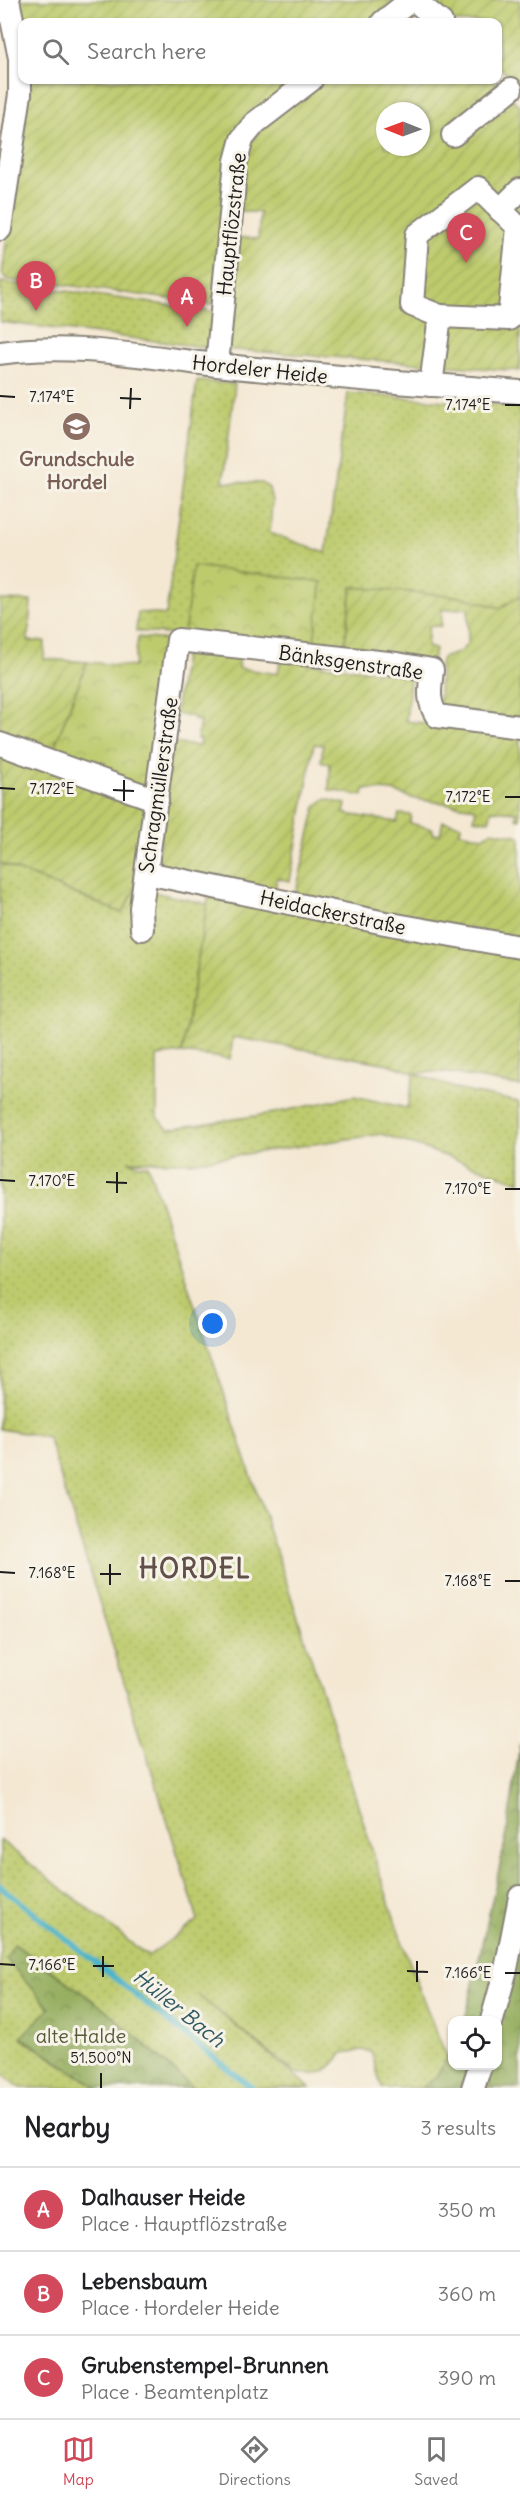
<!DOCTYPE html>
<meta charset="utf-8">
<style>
body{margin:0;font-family:Delius,sans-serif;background:#f6f6f6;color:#202124}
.controls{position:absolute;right:18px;bottom:18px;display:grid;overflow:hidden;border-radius:12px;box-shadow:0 2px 4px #0004}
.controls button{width:54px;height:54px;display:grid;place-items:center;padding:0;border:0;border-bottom:2px solid #e0e0e0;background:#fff;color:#202124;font:30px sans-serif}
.compass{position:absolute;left:376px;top:102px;width:54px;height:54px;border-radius:50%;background:#fff;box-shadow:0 2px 4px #0004;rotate:271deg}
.you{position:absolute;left:213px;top:1324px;width:21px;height:21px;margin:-15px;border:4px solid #fff;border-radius:50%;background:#1a73e8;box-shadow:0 0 0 9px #1a73e833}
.badge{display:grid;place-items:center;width:39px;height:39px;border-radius:50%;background:#d1495b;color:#fff;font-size:20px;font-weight:700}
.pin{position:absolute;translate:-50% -50px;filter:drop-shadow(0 2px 3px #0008)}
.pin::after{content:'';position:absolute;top:32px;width:21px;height:18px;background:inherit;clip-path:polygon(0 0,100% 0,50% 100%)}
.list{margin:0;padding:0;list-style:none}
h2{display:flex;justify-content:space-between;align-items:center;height:78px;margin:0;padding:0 24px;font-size:26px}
h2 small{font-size:20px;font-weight:400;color:#757577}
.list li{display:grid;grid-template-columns:39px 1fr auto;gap:18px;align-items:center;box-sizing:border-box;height:84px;padding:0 24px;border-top:2px solid #e0e0e0}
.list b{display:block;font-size:22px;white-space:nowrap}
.list p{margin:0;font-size:20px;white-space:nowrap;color:#757577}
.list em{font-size:20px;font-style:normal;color:#757577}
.icon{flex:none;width:33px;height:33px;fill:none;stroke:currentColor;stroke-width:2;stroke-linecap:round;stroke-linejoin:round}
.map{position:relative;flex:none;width:520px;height:2088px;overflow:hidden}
.search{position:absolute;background:#fff;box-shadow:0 2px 4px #0004;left:18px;right:18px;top:18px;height:66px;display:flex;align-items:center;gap:15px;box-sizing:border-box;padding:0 21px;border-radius:12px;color:#757577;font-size:22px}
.sheet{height:330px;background:#fff}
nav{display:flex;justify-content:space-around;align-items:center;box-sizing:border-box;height:84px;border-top:2px solid #e0e0e0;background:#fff;font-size:16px;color:#757577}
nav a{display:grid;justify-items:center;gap:3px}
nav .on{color:#d1495b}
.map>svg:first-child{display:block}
</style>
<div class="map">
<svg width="520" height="2088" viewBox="0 0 520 2088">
<defs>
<pattern id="grass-dots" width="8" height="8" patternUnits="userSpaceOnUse" patternTransform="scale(1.5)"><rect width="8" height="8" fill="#bdcb6d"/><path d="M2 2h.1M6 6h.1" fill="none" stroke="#a2ae5e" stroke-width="1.8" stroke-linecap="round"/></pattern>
<pattern id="forest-crowns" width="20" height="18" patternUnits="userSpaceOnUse" patternTransform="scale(1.5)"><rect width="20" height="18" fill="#96af60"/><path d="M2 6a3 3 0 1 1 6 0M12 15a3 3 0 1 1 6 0" fill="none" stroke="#7a8e4e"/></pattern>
<pattern id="park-crowns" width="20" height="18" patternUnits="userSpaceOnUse" patternTransform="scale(1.5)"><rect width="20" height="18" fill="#bdcb6d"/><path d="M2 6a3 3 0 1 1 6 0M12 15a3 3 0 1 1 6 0" fill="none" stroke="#a2ae5e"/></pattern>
<pattern id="garden-furrows" width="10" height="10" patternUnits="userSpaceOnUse" patternTransform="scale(1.5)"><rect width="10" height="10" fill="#bdcb6d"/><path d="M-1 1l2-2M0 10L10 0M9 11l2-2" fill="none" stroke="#a2ae5e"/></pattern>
</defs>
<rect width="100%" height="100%" fill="#f7f3e8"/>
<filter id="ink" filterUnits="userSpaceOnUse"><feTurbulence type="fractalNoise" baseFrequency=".0167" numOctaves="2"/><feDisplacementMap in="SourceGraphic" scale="12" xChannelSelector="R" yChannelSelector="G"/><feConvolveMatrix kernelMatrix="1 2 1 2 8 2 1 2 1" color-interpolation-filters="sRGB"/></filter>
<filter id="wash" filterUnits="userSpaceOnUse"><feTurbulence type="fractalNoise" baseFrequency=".008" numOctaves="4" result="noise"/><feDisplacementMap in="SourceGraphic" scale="24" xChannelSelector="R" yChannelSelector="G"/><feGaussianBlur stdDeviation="1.35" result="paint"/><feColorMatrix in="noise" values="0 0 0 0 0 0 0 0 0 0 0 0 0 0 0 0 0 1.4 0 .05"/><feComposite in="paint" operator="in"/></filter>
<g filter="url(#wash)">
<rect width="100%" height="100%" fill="#f4e8d3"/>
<g fill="url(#grass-dots)" stroke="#6c7444" stroke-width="1.5">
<path d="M1 282 217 312 212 348 0 322Z"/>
<path d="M197 381 235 384 223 482 262 483 269 488 272 501 270 533 326 553 348 393 520 407V596L500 608 463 597 352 587 344 651 136 631 138 612 166 615Z"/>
<path d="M0 863 122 913 136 888 207 904 182 1053 157 1056V1116L168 1129 274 1113 354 1096 407 1108 414 1073 460 1090 520 1102V1182L382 1134 191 1162 128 1161 140 1165H148C209 1346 269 1528 328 1710 369 1836 404 1967 461 2088H382L371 2052 363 2050 343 2053C328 2073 320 2077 295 2073L198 1995 310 2088H193L106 2010 15 1944 7 1959 50 2008 21 2038 98 2088H21L0 2073V1840L148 1956 198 1920 48 1437 0 1429Z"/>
</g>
<g fill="url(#forest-crowns)" stroke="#59663e" stroke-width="1.5">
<path d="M520 1743V2088H421L435 2078 452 2051V2066H498V2020H465L506 1838Z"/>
<path d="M14 1944 106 2010 193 2088H98L21 2037 50 2008 6 1959Z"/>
</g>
<g fill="url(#park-crowns)" stroke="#6c7444" stroke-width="1.5">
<path d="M193 566 322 582 313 648 184 636Z"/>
<path d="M138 637 169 640 150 791 52 753 87 662 134 667Z"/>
</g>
<g fill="url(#garden-furrows)" stroke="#6c7444" stroke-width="1.5" fill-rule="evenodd">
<path d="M14 0H398L370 22H22Z"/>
<path d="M430 0H520V86L498 66V22H450Z"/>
<path d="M28 80H298L241 125 213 305 29 280 28 283 6 279 2 274Z"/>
<path d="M324 80H493L520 106V371L223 349 236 237 258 239 260 213 240 211 247 145 281 112ZM385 111H421V147H385Z"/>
<path d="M352 587 463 597 500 608 520 596V721L439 708 440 664 442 658 460 652 468 643V608L442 610 441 626H429L427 647 435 649 432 664 344 651Z"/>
<path d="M0 600 31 601 28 641H45L44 659 87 662 52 753 0 735Z"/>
<path d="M185 651 240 652 238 668 278 674 280 660 407 675 410 681 406 721 520 734V819L516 818 517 812 492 810 489 821 474 819 476 808 415 799 392 791 364 789 363 796 329 790 330 764 321 762 323 745 314 744 290 881 277 878 275 892 167 869 160 864 158 856 172 743 199 746 200 739H197L200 721 194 720V717L175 714Z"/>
<path d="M0 750 136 802 145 808 136 888 122 913 0 863Z"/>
<path d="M325 799 346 804 344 813 346 814 397 822 399 814 411 815 410 823 433 829V834H440L443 821 461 825 460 832 483 837 492 831 520 836V938L295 896 316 806Z"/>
<path d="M209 893 520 956V1086L444 1072 414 1073 389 1064 233 1037 230 1059 182 1053Z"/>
</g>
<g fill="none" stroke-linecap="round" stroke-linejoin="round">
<path stroke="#4cb4ca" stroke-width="6" d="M0 1886 252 2088"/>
</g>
</g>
<g filter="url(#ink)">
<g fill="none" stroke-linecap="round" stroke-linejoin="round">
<defs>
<g id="minor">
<path d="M414 0 441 22"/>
<path d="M383 22 411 0"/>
<path d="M453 135 511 89"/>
<path d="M478 188 518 227 509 319 440 316 412 305 417 235Z"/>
<path d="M500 210 520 190"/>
<path d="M0 229 20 94V58L8 0"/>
<path d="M0 353C72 342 145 357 217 365 318 376 419 384 520 392"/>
<path d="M217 365 236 161 242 139 255 123 311 80"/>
<path d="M431 385 440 316"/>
<path d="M0 744 157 800"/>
<path d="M147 873 385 923 520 947"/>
<path d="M142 929 141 908 178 640 397 664 432 670C430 688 427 701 437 716L520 727"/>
<path d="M492 2020 506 1969 520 1897"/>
<path d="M473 2088 480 2066"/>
</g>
</defs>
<use href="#minor" stroke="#888278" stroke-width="26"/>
<use href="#minor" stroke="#fff" stroke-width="22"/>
</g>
</g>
<path fill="none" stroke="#1c1c1c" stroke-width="2" d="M0 396 15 397M120 398 141 399M505 405H520M130 409 131 388M0 788 15 789M113 790 134 791M505 797H520M124 801V780M0 1180 15 1181M106 1182 127 1183M505 1189H520M117 1193V1172M0 1572 15 1573M100 1574H121M505 1581H520M110 1585V1564M0 1964 15 1965M93 1966H114M407 1971 428 1972M505 1973H520M103 1977V1956M417 1982V1961M101 2088V2073"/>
<defs>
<symbol id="school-disc" viewBox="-11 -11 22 22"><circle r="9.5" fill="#8d6e63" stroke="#f7f3e8"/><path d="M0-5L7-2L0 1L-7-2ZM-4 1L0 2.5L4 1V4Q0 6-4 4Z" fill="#fff"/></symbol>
</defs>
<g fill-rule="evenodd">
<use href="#school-disc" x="60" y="410" width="33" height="33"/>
</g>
<g text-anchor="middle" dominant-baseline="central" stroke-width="6" stroke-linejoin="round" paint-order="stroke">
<g font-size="20" fill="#1c1c1c" stroke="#f7f3e8">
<text transform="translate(231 224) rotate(-84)">Hauptflözstraße</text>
<text transform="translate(260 369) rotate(6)">Hordeler Heide</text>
<text transform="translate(351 662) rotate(8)">Bänksgenstraße</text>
<text transform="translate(158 785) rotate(-82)">Schragmüllerstraße</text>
<text transform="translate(333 912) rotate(12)">Heidackerstraße</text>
</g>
<g font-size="20" font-weight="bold" fill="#785e54" stroke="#f7f3e8">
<text x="77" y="458">Grundschule<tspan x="77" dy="23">Hordel</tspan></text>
</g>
<g font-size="20" fill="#545938" stroke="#f7f3e8">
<text x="81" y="2035">alte Halde</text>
</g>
<g font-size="21" font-style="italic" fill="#2f5962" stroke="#f7f3e8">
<text transform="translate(179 2008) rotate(39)">Hüller Bach</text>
</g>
<g font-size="26" font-weight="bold" letter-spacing="1.5" fill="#605048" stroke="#f7f3e8">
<text x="195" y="1568">HORDEL</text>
</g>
</g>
<g font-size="15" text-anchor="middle" fill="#1c1c1c" stroke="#f7f3e8" stroke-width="6" stroke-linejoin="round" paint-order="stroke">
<text x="52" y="402">7.174°E</text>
<text x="468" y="410">7.174°E</text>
<text x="52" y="794">7.172°E</text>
<text x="468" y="802">7.172°E</text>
<text x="52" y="1186">7.170°E</text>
<text x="468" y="1194">7.170°E</text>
<text x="52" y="1578">7.168°E</text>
<text x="468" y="1586">7.168°E</text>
<text x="52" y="1970">7.166°E</text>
<text x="468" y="1978">7.166°E</text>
<text x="101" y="2063">51.500°N</text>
</g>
</svg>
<div class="controls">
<button><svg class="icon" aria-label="locate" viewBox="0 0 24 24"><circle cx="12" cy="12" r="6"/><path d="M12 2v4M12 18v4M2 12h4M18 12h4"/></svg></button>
</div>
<svg class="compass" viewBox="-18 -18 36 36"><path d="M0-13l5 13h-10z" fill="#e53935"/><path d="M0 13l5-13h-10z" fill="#757577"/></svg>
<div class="you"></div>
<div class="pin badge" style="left:187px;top:327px">A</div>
<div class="pin badge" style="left:36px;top:311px">B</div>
<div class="pin badge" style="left:466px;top:263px">C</div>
<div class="search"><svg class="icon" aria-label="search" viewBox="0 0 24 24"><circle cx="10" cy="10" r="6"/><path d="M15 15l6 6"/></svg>Search here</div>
</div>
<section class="sheet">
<h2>Nearby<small>3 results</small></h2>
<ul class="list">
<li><span class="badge">A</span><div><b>Dalhauser Heide</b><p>Place · Hauptflözstraße</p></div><em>350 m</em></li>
<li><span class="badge">B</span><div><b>Lebensbaum</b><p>Place · Hordeler Heide</p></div><em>360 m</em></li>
<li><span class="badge">C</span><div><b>Grubenstempel-Brunnen</b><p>Place · Beamtenplatz</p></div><em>390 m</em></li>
</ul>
</section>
<nav>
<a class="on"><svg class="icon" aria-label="map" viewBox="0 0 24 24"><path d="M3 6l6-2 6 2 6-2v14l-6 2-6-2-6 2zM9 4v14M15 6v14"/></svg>Map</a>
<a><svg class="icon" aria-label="directions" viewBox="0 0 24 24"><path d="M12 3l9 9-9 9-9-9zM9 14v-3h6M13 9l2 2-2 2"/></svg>Directions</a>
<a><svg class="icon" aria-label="saved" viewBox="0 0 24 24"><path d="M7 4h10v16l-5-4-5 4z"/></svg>Saved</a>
</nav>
